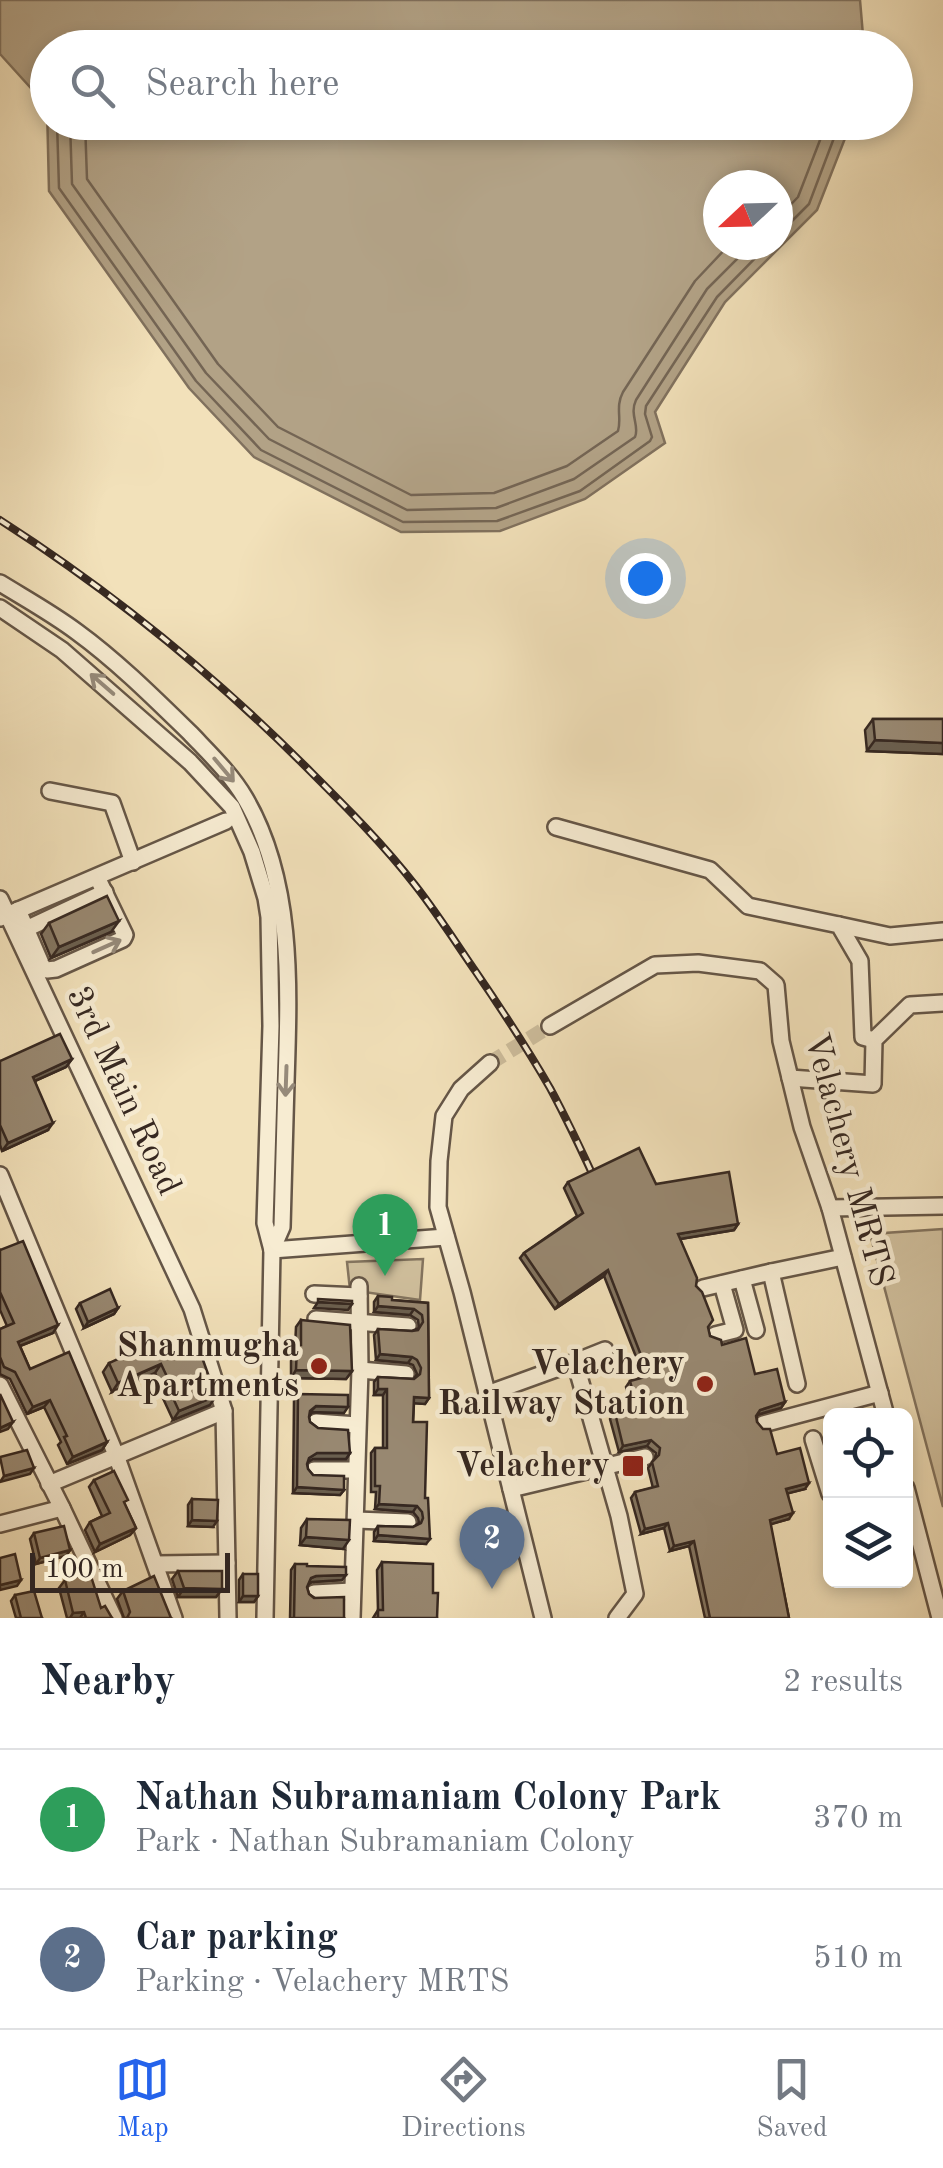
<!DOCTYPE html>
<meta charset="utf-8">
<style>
body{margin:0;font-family:"Old Standard TT",serif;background:#f6f6f7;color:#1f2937}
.controls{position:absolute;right:30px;bottom:30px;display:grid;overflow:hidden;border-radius:15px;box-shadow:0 5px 15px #0003}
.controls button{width:90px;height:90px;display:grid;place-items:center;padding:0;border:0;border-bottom:2px solid #e0e1e3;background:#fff;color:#1f2937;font:50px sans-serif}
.compass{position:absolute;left:703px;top:170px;width:90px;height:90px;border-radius:50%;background:#fff;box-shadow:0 5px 15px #0003;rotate:248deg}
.scale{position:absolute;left:30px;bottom:25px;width:200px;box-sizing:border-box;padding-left:10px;border:5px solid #362821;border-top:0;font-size:28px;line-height:35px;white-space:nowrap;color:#362821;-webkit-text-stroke:8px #f7ecd2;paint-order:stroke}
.you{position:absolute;left:645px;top:578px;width:35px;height:35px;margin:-25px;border:8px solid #fff;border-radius:50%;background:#1a73e8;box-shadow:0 0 0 15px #1a73e833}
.badge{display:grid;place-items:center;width:65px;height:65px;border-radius:50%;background:#2563eb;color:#fff;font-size:32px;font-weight:700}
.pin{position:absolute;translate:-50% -82px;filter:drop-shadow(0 2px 5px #0008)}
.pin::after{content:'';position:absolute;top:52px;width:35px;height:30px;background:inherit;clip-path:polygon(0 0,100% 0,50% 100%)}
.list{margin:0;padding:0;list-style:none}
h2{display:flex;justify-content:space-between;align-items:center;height:130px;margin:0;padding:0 40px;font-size:42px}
h2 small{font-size:32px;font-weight:400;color:#747a83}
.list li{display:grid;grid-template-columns:65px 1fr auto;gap:30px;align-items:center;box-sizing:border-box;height:140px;padding:0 40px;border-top:2px solid #e0e1e3}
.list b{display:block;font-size:38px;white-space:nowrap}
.list p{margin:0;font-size:32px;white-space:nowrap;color:#747a83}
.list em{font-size:32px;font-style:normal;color:#747a83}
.icon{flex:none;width:55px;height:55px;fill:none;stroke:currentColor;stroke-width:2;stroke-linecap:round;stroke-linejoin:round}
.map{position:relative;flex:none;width:943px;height:1618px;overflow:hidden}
.search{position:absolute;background:#fff;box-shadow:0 5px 15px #0003;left:30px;right:30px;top:30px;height:110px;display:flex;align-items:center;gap:25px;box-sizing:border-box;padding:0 35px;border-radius:55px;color:#747a83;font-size:38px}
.sheet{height:410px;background:#fff}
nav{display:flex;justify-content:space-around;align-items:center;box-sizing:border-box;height:140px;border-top:2px solid #e0e1e3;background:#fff;font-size:28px;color:#747a83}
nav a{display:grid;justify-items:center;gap:5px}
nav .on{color:#2563eb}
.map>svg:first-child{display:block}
</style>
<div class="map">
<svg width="943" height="1618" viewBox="0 0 943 1618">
<rect width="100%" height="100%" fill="#f2e1ba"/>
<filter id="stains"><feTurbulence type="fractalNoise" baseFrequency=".002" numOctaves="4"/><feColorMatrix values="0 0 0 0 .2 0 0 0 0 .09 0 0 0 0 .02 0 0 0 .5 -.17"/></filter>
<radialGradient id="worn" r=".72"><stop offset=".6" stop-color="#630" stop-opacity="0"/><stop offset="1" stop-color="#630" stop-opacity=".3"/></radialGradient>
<g fill="#d2c2a0" stroke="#847560" stroke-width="2.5">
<path d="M943 1229V1507L870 1234Z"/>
<path d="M423 1259 420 1300 350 1290 347 1262Z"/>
</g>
<path fill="#b2a286" stroke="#80715e" stroke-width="2.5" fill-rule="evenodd" d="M0 0H860L864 47 48 48V122L851 123 817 210 725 302 655 412 665 443 585 499 500 531 401 532 254 457 189 388 49 191 47 106 0 54ZM718 185H778V245H718Z"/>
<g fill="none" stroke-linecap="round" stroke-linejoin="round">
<g stroke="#746554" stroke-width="2.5">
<path d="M57 122 59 188 196 381 261 450 403 522 497 521 580 491 650 441 652 437 645 414 646 406 717 297 768 245"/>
<path d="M70 122 72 184 206 373 269 439 407 510 496 508 574 479 635 437C640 426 629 415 636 400L707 289 751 245"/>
<path d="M85 122 87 179 218 364 278 427 411 495 494 493 567 466 618 431C622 418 615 407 623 392L695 281 729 245"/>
<path d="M778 218 798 197 827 122"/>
<path d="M778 235 809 204 840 122"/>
</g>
<path stroke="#ccbc9b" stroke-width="15" stroke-dasharray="15 8" stroke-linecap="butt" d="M490 1063 550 1026"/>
<defs>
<g id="minor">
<path d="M0 583C26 599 53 614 77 632 118 662 155 699 191 734 210 754 231 774 245 798 294 882 289 988 286 1082 285 1130 283 1178 282 1227L272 1250"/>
<path d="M0 608 62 650 190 762 232 807 252 852 266 898 269 917 271 1026 265 1223 272 1250 265 1618"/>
<path d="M50 791 112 803 133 862"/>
<path d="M556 827 710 870 748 906 839 925 860 961 863 1037 874 1040"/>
<path d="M0 899 192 1309 224 1411 49 1484"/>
<path d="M18 910 43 968 47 970 56 969 123 939 125 935 97 877"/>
<path d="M0 918 226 821"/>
<path d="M839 925 890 936 943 931"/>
<path d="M26 929 105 892"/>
<path d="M550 1026 655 965 698 963 760 971 776 985 781 1041 802 1127 830 1208 886 1416"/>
<path d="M490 1063 461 1089 444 1116 439 1161 438 1207 462 1292 543 1618"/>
<path d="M790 1078 873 1084 874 1040 910 1005 943 1003"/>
<path d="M0 1175 116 1455 174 1618"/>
<path d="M830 1208 943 1206"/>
<path d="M272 1250 446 1237"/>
<path d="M742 1279 756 1330"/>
<path d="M703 1288 771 1272"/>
<path d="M314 1294 359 1296"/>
<path d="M316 1319 408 1326"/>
<path d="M715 1335 735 1330 722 1284"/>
<path d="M575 1362 605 1350"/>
<path d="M360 1370 406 1374"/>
<path d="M797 1384 771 1272 843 1257"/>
<path d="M0 1385 62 1508 114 1618"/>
<path d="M487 1394 575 1362 619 1516 635 1594 617 1618"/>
<path d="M224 1411 228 1618"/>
<path d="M316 1422 357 1425"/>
<path d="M763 1424 880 1393"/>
<path d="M813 1439 830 1494"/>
<path d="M314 1470H356"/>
<path d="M906 1488 940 1618"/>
<path d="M511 1489 645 1457"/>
<path d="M356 1520 408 1522"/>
<path d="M0 1524 62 1508"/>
<path d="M156 1564 227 1563"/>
<path d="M314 1593 352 1591"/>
<path d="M352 1618 360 1370 359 1286"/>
</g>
</defs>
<use href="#minor" stroke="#655647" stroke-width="20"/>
<use href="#minor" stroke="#f7ecd2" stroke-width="15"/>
<defs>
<path id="rail" d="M0 520C114 593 217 677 312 773 348 809 384 845 415 885 437 913 456 943 476 972 502 1010 527 1048 550 1088 569 1123 586 1160 603 1197"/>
</defs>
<use href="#rail" stroke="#362821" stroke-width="8"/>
<use href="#rail" stroke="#f7ecd2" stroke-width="4" stroke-dasharray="11" stroke-linecap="butt"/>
</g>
<g fill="#837561" stroke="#362821" stroke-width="2.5">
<path d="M873 719H943V754L867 751 865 730Z"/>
<path d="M49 923 111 932 51 958 41 934Z"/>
<path d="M72 1059 66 1067 35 1081 48 1130 2 1151 0 1145V1061Z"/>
<path d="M568 1182 656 1184 738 1224 734 1230 680 1239 696 1286 710 1336 722 1345 785 1402 781 1408 757 1415V1422L777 1454 805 1489 788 1493 789 1519 770 1524 789 1618H705L689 1546 670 1551 664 1528 641 1534 631 1498 635 1492 653 1488 648 1468 655 1459 656 1453 647 1446 619 1452 610 1419 615 1413 632 1408 626 1387 630 1381 644 1377 604 1276 555 1309 520 1258 524 1253 577 1216 564 1188Z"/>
<path d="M0 1250 53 1333 20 1346 30 1369 107 1442 102 1450 67 1464 58 1445 61 1442 44 1407 27 1414 10 1379 0 1374V1329L7 1326 0 1310Z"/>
<path d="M378 1296 392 1300 428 1303 429 1398 425 1404 414 1403 413 1422 425 1498 426 1544 374 1541V1532L378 1526 413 1527 419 1523 418 1518 413 1512 375 1509 376 1492H371V1453L375 1448H383V1395H374V1382L378 1377 414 1379 417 1374 413 1365 408 1363 376 1360 374 1335 378 1329 412 1331 419 1328 418 1320 410 1315 374 1312V1302Z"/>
<path d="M80 1303 118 1308 114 1314 84 1328 76 1309Z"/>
<path d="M301 1320 352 1371 346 1379 291 1378V1352L295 1347 296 1327Z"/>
<path d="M195 1338 210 1405 173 1420 161 1394 163 1390 155 1373 112 1392 103 1372 109 1363 149 1358Z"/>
<path d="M298 1394 344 1413 312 1412 309 1417 310 1422 350 1453 346 1459H313L307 1462 308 1469 313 1475 344 1490 340 1495 293 1493 294 1400Z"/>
<path d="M94 1480 125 1505 136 1528 130 1535 95 1552 85 1530 90 1522 102 1516 89 1487Z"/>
<path d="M192 1499 213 1527 188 1526V1505Z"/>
<path d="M307 1519 343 1549 300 1545 301 1528Z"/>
<path d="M34 1533 70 1550 66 1556 36 1564 30 1539Z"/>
<path d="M382 1562 433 1593 437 1618H373L378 1610 377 1570Z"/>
<path d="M295 1564 307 1566 342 1580 312 1582 309 1584 307 1587 309 1594 344 1618H290L291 1570Z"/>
<path d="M178 1571 222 1589 216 1597H178L172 1579Z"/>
<path d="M243 1574 258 1596 254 1602H239V1580Z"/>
<path d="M65 1580 101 1608 112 1618H67L59 1588Z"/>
<path d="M123 1591 171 1618H124L117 1599Z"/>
<path d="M15 1595 42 1618H16L11 1601Z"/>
</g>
<g fill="#6a5f4f" stroke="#362821" stroke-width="2.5">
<path d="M875 740 943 743V754L867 751Z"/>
<path d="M119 921 111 932 51 958 59 947Z"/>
<path d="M72 1059 66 1067 28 1084 33 1077Z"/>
<path d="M53 1123 48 1130 2 1151 8 1143Z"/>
<path d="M738 1224 734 1230 674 1240 678 1234Z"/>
<path d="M608 1270 604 1276 555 1309 559 1304Z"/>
<path d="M318 1302 352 1304 348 1310 314 1308Z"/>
<path d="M378 1306 414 1309 410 1315 374 1312Z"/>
<path d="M118 1308 114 1314 84 1328 88 1322Z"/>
<path d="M58 1325 53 1333 12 1349 18 1342Z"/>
<path d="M380 1354 412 1357 408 1363 376 1360Z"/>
<path d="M161 1364 155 1373 112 1392 118 1383Z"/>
<path d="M296 1370 352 1371 346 1379 291 1378Z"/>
<path d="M378 1389H387L383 1395H374Z"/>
<path d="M216 1396 210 1405 173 1420 179 1411Z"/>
<path d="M414 1397 429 1398 425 1404 410 1403Z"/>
<path d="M50 1400 44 1407 27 1414 33 1407Z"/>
<path d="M785 1402 781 1408 756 1415 760 1410Z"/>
<path d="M316 1406 348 1407 344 1413 312 1412 306 1417Z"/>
<path d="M13 1422 8 1429 0 1432V1428Z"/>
<path d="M651 1440 647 1446 619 1452 623 1446Z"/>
<path d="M107 1442 102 1450 67 1464 73 1457Z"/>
<path d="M317 1453H350L346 1459H313L305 1464 309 1458Z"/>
<path d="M34 1468 30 1474 0 1482 4 1476Z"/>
<path d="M809 1483 805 1489 782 1495 786 1489Z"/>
<path d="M297 1487 344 1490 340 1495 293 1493Z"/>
<path d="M379 1504 417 1506 413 1512 375 1509Z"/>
<path d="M793 1513 789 1519 765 1526 770 1520Z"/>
<path d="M192 1520 217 1521 213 1527 188 1526Z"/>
<path d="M668 1523 664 1528 641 1534 645 1529Z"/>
<path d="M136 1528 130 1535 95 1552 100 1544Z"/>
<path d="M378 1535 430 1539 426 1544 374 1541Z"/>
<path d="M306 1537 349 1540 343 1549 300 1545Z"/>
<path d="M694 1541 689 1546 670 1551 674 1546Z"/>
<path d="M70 1550 66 1556 36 1564 40 1558Z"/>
<path d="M346 1575 342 1580 312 1582 307 1584 311 1578 316 1576Z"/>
<path d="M21 1580 17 1586 0 1590V1585Z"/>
<path d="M184 1588 222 1589 216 1597H178Z"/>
<path d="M243 1596H258L254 1602H239Z"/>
<path d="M84 1612 80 1618H70L73 1613Z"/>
</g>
<g fill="#988871" stroke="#362821" stroke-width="2.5">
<path d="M873 719H943V743L875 740Z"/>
<path d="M107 896 119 921 59 947 49 923Z"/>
<path d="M60 1034 72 1059 33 1077 53 1123 8 1143 0 1125V1061Z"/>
<path d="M639 1148 656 1184 729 1172 738 1224 678 1234 697 1278 696 1286 702 1292 713 1320 708 1327 710 1336 721 1340 722 1345 746 1338 755 1374 777 1369 785 1402 760 1410 756 1416 757 1422 763 1429H770L777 1454 800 1448 809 1483 786 1489 793 1513 770 1520 789 1618H710L694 1541 674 1546 668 1523 645 1529 635 1492 658 1486 652 1462 659 1455 660 1448 651 1440 623 1446 615 1413 637 1407 630 1381 649 1376 608 1270 559 1304 524 1253 583 1213 568 1182Z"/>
<path d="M23 1241 58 1325 18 1342 30 1369 69 1352 107 1442 73 1457 64 1437 67 1436 50 1400 33 1407 15 1372 4 1367 0 1357V1329L14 1323 0 1292V1250Z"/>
<path d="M110 1289 118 1308 88 1322 80 1303Z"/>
<path d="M378 1296 392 1297V1300L428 1303 429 1398 414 1397 413 1422H427L425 1498H428L430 1539 378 1535V1526L413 1527 421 1523 423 1518 422 1512 417 1506 379 1504 380 1486H375V1448H387V1389H378V1377L414 1379 420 1374 421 1368 417 1360 412 1357 380 1354 378 1329 412 1331 418 1330 423 1322 422 1315 414 1309 378 1306Z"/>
<path d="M318 1299 352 1301V1304L318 1302Z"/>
<path d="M301 1320 350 1325 352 1371 296 1370 297 1345H301Z"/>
<path d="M195 1338 216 1396 179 1411 167 1385 170 1383 161 1364 118 1383 109 1363 144 1347 149 1358Z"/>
<path d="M0 1394 13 1422 0 1428Z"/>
<path d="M298 1394 348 1395V1407L316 1406 310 1411 309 1417 310 1422 318 1428 348 1430 350 1453H317L309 1458 307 1464 308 1469 313 1475 344 1476V1490L297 1487Z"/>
<path d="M27 1450 34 1468 4 1476 0 1457Z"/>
<path d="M114 1471 128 1500 124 1502 136 1528 100 1544 90 1522 110 1513 94 1480Z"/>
<path d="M192 1499 218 1500 217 1521 192 1520Z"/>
<path d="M307 1519 350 1520 349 1540 306 1537Z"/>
<path d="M64 1526 70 1550 40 1558 34 1533Z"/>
<path d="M15 1554 21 1580 0 1585V1558Z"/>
<path d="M382 1562 433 1564V1593H438L437 1618H378V1610H383Z"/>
<path d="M295 1564H307V1566L346 1567V1575L316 1576 311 1578 307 1587 309 1594 314 1598 344 1597V1618H294Z"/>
<path d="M178 1571H222V1589L184 1588Z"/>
<path d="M90 1573 101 1608 105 1606 112 1618H86L84 1612 73 1613 65 1580Z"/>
<rect x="243" y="1574" width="15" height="22"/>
<path d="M154 1576 171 1618H127L130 1612 123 1591Z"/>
<path d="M34 1591 42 1618H21L15 1595Z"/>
</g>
<defs><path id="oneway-shaft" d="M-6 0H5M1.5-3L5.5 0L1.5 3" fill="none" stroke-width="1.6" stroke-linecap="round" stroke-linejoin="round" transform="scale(2.5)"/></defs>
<g stroke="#968a7a">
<use href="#oneway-shaft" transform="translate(102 684) rotate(-139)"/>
<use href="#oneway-shaft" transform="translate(224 770) rotate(50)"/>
<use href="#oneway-shaft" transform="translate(107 946) rotate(-24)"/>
<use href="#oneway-shaft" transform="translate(286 1081) rotate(92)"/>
</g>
<g fill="#8f2418" stroke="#f7ecd2" stroke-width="4">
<circle cx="319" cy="1366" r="10"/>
<circle cx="705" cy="1384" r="10"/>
<rect x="621" y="1454" width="24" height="24" rx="5"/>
</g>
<g text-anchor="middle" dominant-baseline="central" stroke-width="9" stroke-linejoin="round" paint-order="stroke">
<g font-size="35" fill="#362821" stroke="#f7ecd2">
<text transform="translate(123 1091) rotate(65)">3rd Main Road</text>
<text transform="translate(848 1160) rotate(75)">Velachery MRTS</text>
</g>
<g font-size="35" font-weight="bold" fill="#362821" stroke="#f7ecd2" text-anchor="end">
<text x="299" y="1346">Shanmugha<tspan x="299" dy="40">Apartments</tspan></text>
<text x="685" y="1364">Velachery<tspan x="685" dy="40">Railway Station</tspan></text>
<text x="610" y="1466">Velachery</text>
</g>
</g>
<rect width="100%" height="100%" filter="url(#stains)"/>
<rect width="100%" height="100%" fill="url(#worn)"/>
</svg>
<div class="controls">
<button><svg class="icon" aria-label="locate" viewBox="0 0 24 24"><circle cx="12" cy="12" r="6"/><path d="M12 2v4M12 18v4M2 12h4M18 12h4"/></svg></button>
<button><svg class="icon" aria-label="layers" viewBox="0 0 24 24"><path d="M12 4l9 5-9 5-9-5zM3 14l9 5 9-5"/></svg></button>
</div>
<svg class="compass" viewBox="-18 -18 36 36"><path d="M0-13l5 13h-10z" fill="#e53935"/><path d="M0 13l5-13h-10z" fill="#747a83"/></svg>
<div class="scale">100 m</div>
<div class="you"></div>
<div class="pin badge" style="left:385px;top:1276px;background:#2e9e5b">1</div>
<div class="pin badge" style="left:492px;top:1589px;background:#5c6f8a">2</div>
<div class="search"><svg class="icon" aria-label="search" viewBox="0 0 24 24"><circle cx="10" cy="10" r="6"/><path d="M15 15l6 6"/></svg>Search here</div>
</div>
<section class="sheet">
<h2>Nearby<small>2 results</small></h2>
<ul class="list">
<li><span class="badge" style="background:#2e9e5b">1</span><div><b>Nathan Subramaniam Colony Park</b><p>Park · Nathan Subramaniam Colony</p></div><em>370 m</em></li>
<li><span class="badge" style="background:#5c6f8a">2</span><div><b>Car parking</b><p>Parking · Velachery MRTS</p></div><em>510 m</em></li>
</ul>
</section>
<nav>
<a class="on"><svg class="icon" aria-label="map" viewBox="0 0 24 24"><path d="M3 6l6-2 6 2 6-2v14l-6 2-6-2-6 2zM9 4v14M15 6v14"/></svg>Map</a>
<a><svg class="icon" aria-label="directions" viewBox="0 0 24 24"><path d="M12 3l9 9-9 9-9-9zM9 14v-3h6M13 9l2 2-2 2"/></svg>Directions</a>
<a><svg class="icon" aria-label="saved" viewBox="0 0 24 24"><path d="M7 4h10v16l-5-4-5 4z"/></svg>Saved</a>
</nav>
